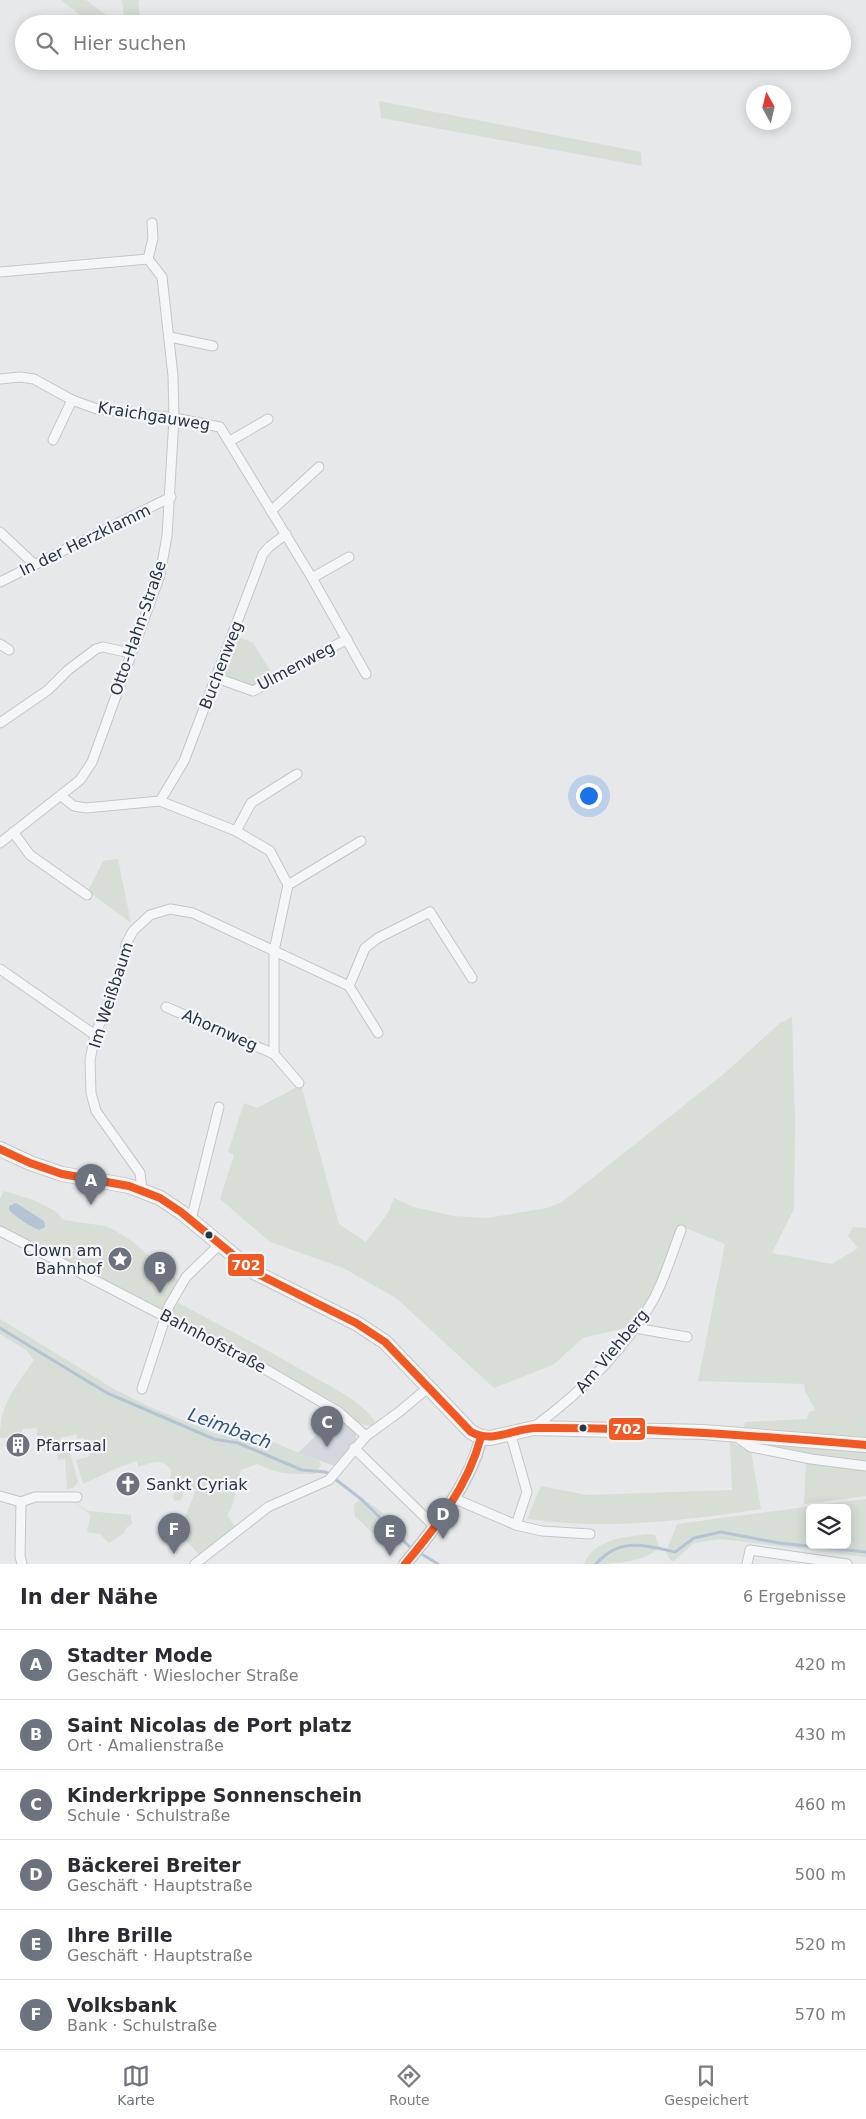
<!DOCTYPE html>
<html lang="de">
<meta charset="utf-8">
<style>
body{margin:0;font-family:"DejaVu Sans",sans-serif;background:#f7f7f7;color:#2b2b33}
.controls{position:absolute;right:15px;bottom:15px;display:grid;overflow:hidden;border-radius:8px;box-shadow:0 2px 12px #0003}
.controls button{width:45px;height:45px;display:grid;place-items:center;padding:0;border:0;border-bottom:1px solid #e1e1e2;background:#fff;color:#2b2b33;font:25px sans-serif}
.compass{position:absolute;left:746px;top:85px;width:45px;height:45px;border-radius:50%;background:#fff;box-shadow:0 2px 12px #0003;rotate:352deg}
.you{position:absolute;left:588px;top:795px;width:18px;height:18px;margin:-12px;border:4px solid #fff;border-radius:50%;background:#1a73e8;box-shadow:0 0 0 8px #1a73e833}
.badge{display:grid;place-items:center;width:32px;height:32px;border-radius:50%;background:#6c737f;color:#fff;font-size:16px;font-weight:700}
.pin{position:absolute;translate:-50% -41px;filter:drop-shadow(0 1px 2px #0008)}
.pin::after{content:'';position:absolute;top:26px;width:18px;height:15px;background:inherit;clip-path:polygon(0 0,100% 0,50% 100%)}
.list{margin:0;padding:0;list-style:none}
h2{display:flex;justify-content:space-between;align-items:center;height:65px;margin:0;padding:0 20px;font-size:21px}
h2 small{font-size:16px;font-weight:400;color:#7c7c81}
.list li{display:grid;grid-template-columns:32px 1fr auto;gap:15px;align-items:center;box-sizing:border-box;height:70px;padding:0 20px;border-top:1px solid #e1e1e2}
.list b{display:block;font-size:19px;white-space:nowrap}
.list p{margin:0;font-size:16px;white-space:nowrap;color:#7c7c81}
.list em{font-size:16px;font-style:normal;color:#7c7c81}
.icon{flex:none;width:28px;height:28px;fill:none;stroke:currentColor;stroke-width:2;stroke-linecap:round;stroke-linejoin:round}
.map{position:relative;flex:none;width:866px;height:1564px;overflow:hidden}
.search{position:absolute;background:#fff;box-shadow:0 2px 12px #0003;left:15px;right:15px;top:15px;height:55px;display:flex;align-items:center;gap:12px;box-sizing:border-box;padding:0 18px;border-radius:28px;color:#7c7c81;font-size:19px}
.sheet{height:485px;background:#fff}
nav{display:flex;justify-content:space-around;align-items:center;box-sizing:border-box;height:70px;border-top:1px solid #e1e1e2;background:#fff;font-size:14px;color:#7c7c81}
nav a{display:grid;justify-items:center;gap:2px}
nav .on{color:#6c737f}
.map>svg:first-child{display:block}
</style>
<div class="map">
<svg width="866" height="1564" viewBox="0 0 866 1564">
<rect width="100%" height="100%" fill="#e6e8ea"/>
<path fill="#d4d7dd" d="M334 1418 348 1424 356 1434V1441L335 1466 298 1453Z"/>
<g fill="#d6ded6" fill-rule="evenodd">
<path d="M61 0H86L118 24H92Z"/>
<path d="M122 0H138L141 24H125Z"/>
<path d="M379 101 641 152 642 166 381 118Z"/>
<path d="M232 634 253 643 276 680 253 691 217 678Z"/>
<path d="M118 859 131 923 88 891 103 861Z"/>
<path d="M792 1017 795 1122 794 1209 772 1253 832 1264 858 1248 848 1236 853 1227 866 1228V1440L744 1430 745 1422 807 1419 809 1412 815 1410 805 1391 804 1384 698 1381 725 1244 681 1226 648 1299 629 1327 583 1338 553 1365 494 1388 396 1298 343 1268 270 1242 220 1199 234 1155 228 1152 244 1103 257 1108 301 1085 339 1224 366 1242 388 1213 394 1198 413 1207 454 1216 487 1218 547 1208 562 1202 725 1073 780 1023Z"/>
<path d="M4 1191 34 1200 55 1211 64 1220 105 1226 114 1230 132 1241 182 1284 173 1300C220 1325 266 1349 312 1376 335 1389 362 1401 376 1423L371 1426 360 1424 258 1364 0 1231V1199Z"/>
<path d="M0 1319 114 1389 150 1407 219 1435 251 1433 319 1461 321 1465 315 1474C291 1474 279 1475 257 1464L241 1470 232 1507 227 1515 237 1529 202 1558 182 1536 190 1529 185 1517 196 1490 186 1486 181 1500 174 1501 173 1497 177 1486 170 1481 171 1470C162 1457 151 1463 138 1467L137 1461C117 1467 101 1476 83 1484L76 1460 90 1456 84 1438 78 1439 76 1434 60 1438 63 1451 69 1449 78 1482 73 1488 67 1489 65 1459 58 1460 57 1451 44 1452V1436H37V1428L22 1429V1434H18V1437L0 1438C0 1403 15 1388 34 1360L26 1350 0 1334Z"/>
<path d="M744 1438 866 1450V1496L804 1504 806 1460 753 1445Z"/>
<path d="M730 1442 751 1451 761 1509C684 1521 604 1530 527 1519L541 1486 587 1495 732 1490Z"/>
<path d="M361 1499C377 1505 390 1521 402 1533L400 1537 384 1543 380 1540 355 1516 354 1504Z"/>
<path d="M866 1499V1557L721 1539 694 1543 674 1561 670 1560 666 1552 677 1524ZM810 1508H847V1545H810Z"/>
<path d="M72 1501 88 1511 131 1515 132 1524 126 1528 124 1533 109 1543 100 1534 87 1532 91 1515Z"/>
<path d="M648 1534 655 1535 659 1547C644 1564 609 1564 584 1564 595 1539 624 1537 648 1534Z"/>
</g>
<path fill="#b4c4d5" d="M16 1203 44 1221 45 1227 39 1230C29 1226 17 1218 9 1210V1206Z"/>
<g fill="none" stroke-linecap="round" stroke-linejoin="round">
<g stroke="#b4c4d5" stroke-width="3">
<path d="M0 1328 107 1393 214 1439 238 1443 302 1470 326 1472 361 1499 410 1547 438 1564"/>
<path d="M596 1564C619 1537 644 1545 675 1552L694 1538 721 1532 779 1543 866 1552"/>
</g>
<defs>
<g id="minor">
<path d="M0 272 148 259"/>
<path d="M170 337 213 346"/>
<path d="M0 379 20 377 34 379 72 400 97 409 174 418 220 427 312 578 366 674"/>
<path d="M53 440 72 400"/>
<path d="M230 441 268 419"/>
<path d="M271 511 319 467"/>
<path d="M0 532 35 565"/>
<path d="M312 578 349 557"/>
<path d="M0 582 171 497"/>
<path d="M0 644 9 650"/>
<path d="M217 678 253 691 347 639"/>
<path d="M0 723 48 690 68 670 96 649 103 647 130 653"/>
<path d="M61 796 74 806 86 808 160 801 236 831 270 851 288 885 274 951V1054L299 1083"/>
<path d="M160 801 184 761 263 554 269 547 286 534"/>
<path d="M236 831 251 803 297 774"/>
<path d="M13 832 30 855 87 895"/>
<path d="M0 843 80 780 92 762 160 575 167 536 174 418 173 376 162 277 148 259 153 238 152 223"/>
<path d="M288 885 361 841"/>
<path d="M0 969 95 1035"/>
<path d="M349 986 365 948 378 938 430 912 472 978"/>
<path d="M166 1007 274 1054"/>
<path d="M142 1190 140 1173 96 1111 91 1093 90 1060 95 1035 110 999 124 960 126 944 133 931 150 915 170 909 193 913 349 986 378 1033"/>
<path d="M191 1220 219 1107"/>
<path d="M0 1231 258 1365 339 1412 366 1436"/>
<path d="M635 1328 687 1337"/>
<path d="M142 1389 169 1306 186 1277 220 1244"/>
<path d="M534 1427C580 1393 623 1352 652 1302 663 1284 673 1251 681 1230"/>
<path d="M510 1432 527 1492 516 1525"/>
<path d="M734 1435 751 1447 811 1459 866 1466"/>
<path d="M354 1448 435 1527"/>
<path d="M0 1496 21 1502 20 1556 22 1564"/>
<path d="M453 1498 516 1525 542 1531 590 1534"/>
<path d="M21 1502 35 1497H77"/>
<path d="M195 1564 268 1507 329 1480 366 1436 399 1412 429 1387"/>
<path d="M747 1564 750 1550 847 1564"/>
</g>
<path id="tertiary" d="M405 1564C432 1532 473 1479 481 1437"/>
<path id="secondary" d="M0 1149 30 1163 62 1174 129 1186 160 1198 181 1212 254 1272 356 1323 385 1342 471 1432 481 1437 490 1438 534 1428 703 1432 866 1445"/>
</defs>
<use href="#minor" stroke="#c4c6c8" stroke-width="11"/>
<use href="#tertiary" stroke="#c4c6c8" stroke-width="14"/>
<use href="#secondary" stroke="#c4c6c8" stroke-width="16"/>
<use href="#minor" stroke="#f5f6f7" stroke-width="9"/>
<use href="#tertiary" stroke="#f5f6f7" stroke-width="11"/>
<use href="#secondary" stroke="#f8f8f8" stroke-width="14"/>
<defs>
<g id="bus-1">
<path d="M0 1149 30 1163 62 1174 129 1186 160 1198 181 1212 254 1272 356 1323 385 1342 471 1432C494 1444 513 1428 537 1428 647 1427 756 1436 866 1445"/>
<path d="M405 1564C437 1526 468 1486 481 1437"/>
</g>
</defs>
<use href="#bus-1" stroke="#f4f6f9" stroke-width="11"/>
<use href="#bus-1" stroke="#f25922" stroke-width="8"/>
</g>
<defs>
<symbol id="sight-disc" viewBox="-11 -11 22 22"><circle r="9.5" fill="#6c737f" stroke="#f4f6f9"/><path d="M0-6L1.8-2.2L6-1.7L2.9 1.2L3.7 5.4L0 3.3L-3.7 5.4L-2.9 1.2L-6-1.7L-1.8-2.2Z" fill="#fff"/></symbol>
<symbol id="building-disc" viewBox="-11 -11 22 22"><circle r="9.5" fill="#6c737f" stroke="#f4f6f9"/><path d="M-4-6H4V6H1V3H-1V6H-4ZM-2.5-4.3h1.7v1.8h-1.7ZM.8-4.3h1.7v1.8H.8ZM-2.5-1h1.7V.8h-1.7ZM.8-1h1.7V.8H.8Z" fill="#fff"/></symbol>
<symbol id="church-disc" viewBox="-11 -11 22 22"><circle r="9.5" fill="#6c737f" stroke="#f4f6f9"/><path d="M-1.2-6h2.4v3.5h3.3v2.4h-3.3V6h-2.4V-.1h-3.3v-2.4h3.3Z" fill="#fff"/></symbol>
</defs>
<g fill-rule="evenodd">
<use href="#sight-disc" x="106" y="1245" width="28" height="28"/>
<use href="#building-disc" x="4" y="1431" width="28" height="28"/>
<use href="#church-disc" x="114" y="1470" width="28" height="28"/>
</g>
<g fill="#2b3445" stroke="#f4f6f9" stroke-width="2">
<circle cx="209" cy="1235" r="4.5"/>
<circle cx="583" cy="1428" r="4.5"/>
</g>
<g text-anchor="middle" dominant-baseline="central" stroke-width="4.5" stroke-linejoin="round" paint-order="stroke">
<g font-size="16" fill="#2b3445" stroke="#f4f6f9">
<text transform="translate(154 416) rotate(9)">Kraichgauweg</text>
<text transform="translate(85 540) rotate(-26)">In der Herzklamm</text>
<text transform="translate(138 628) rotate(-71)">Otto-Hahn-Straße</text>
<text transform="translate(221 665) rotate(-69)">Buchenweg</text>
<text transform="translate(296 666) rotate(-28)">Ulmenweg</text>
<text transform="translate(111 995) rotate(-72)">Im Weißbaum</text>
<text transform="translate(220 1030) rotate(24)">Ahornweg</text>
<text transform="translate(213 1341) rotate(28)">Bahnhofstraße</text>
<text transform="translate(612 1351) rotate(-50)">Am Viehberg</text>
</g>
<g font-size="16" fill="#2b3445" stroke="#f4f6f9" text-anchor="start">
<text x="102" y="1250" text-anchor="end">Clown am<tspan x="102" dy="18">Bahnhof</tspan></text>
<text x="36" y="1445">Pfarrsaal</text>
<text x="146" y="1484">Sankt Cyriak</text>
</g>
<g font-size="18" font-style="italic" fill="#34527a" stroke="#f4f6f9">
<text transform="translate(230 1428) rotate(20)">Leimbach</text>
</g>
</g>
<g stroke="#f4f6f9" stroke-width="2">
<rect x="227" y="1253" width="38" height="24" rx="5" fill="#f25922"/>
<rect x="608" y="1417" width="38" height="24" rx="5" fill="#f25922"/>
</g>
<g font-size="14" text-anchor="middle" font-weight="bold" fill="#fff">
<text x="246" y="1270">702</text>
<text x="627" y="1434">702</text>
</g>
</svg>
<div class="controls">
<button><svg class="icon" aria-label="layers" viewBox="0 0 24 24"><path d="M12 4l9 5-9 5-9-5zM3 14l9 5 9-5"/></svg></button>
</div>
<svg class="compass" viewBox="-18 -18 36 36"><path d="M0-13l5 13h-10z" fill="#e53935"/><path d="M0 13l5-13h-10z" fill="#7c7c81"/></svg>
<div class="you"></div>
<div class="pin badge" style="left:91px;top:1205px">A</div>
<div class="pin badge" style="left:160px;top:1293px">B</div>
<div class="pin badge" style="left:327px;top:1447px">C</div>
<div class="pin badge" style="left:443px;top:1539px">D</div>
<div class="pin badge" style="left:390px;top:1556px">E</div>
<div class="pin badge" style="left:174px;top:1554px">F</div>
<div class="search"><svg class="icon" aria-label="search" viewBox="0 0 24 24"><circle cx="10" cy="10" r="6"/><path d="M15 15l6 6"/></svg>Hier suchen</div>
</div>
<section class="sheet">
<h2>In der Nähe<small>6 Ergebnisse</small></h2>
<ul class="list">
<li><span class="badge">A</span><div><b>Stadter Mode</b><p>Geschäft · Wieslocher Straße</p></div><em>420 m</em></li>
<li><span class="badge">B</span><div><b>Saint Nicolas de Port platz</b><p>Ort · Amalienstraße</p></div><em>430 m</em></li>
<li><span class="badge">C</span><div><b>Kinderkrippe Sonnenschein</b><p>Schule · Schulstraße</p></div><em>460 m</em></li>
<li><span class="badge">D</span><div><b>Bäckerei Breiter</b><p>Geschäft · Hauptstraße</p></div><em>500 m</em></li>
<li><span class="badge">E</span><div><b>Ihre Brille</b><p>Geschäft · Hauptstraße</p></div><em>520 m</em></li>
<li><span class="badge">F</span><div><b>Volksbank</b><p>Bank · Schulstraße</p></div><em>570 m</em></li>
</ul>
</section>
<nav>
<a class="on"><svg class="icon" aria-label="map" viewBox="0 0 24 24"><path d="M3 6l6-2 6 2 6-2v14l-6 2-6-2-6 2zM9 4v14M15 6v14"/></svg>Karte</a>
<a><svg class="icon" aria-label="directions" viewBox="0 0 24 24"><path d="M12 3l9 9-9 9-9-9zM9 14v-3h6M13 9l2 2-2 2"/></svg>Route</a>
<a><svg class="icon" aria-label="saved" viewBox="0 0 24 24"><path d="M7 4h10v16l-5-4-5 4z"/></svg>Gespeichert</a>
</nav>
